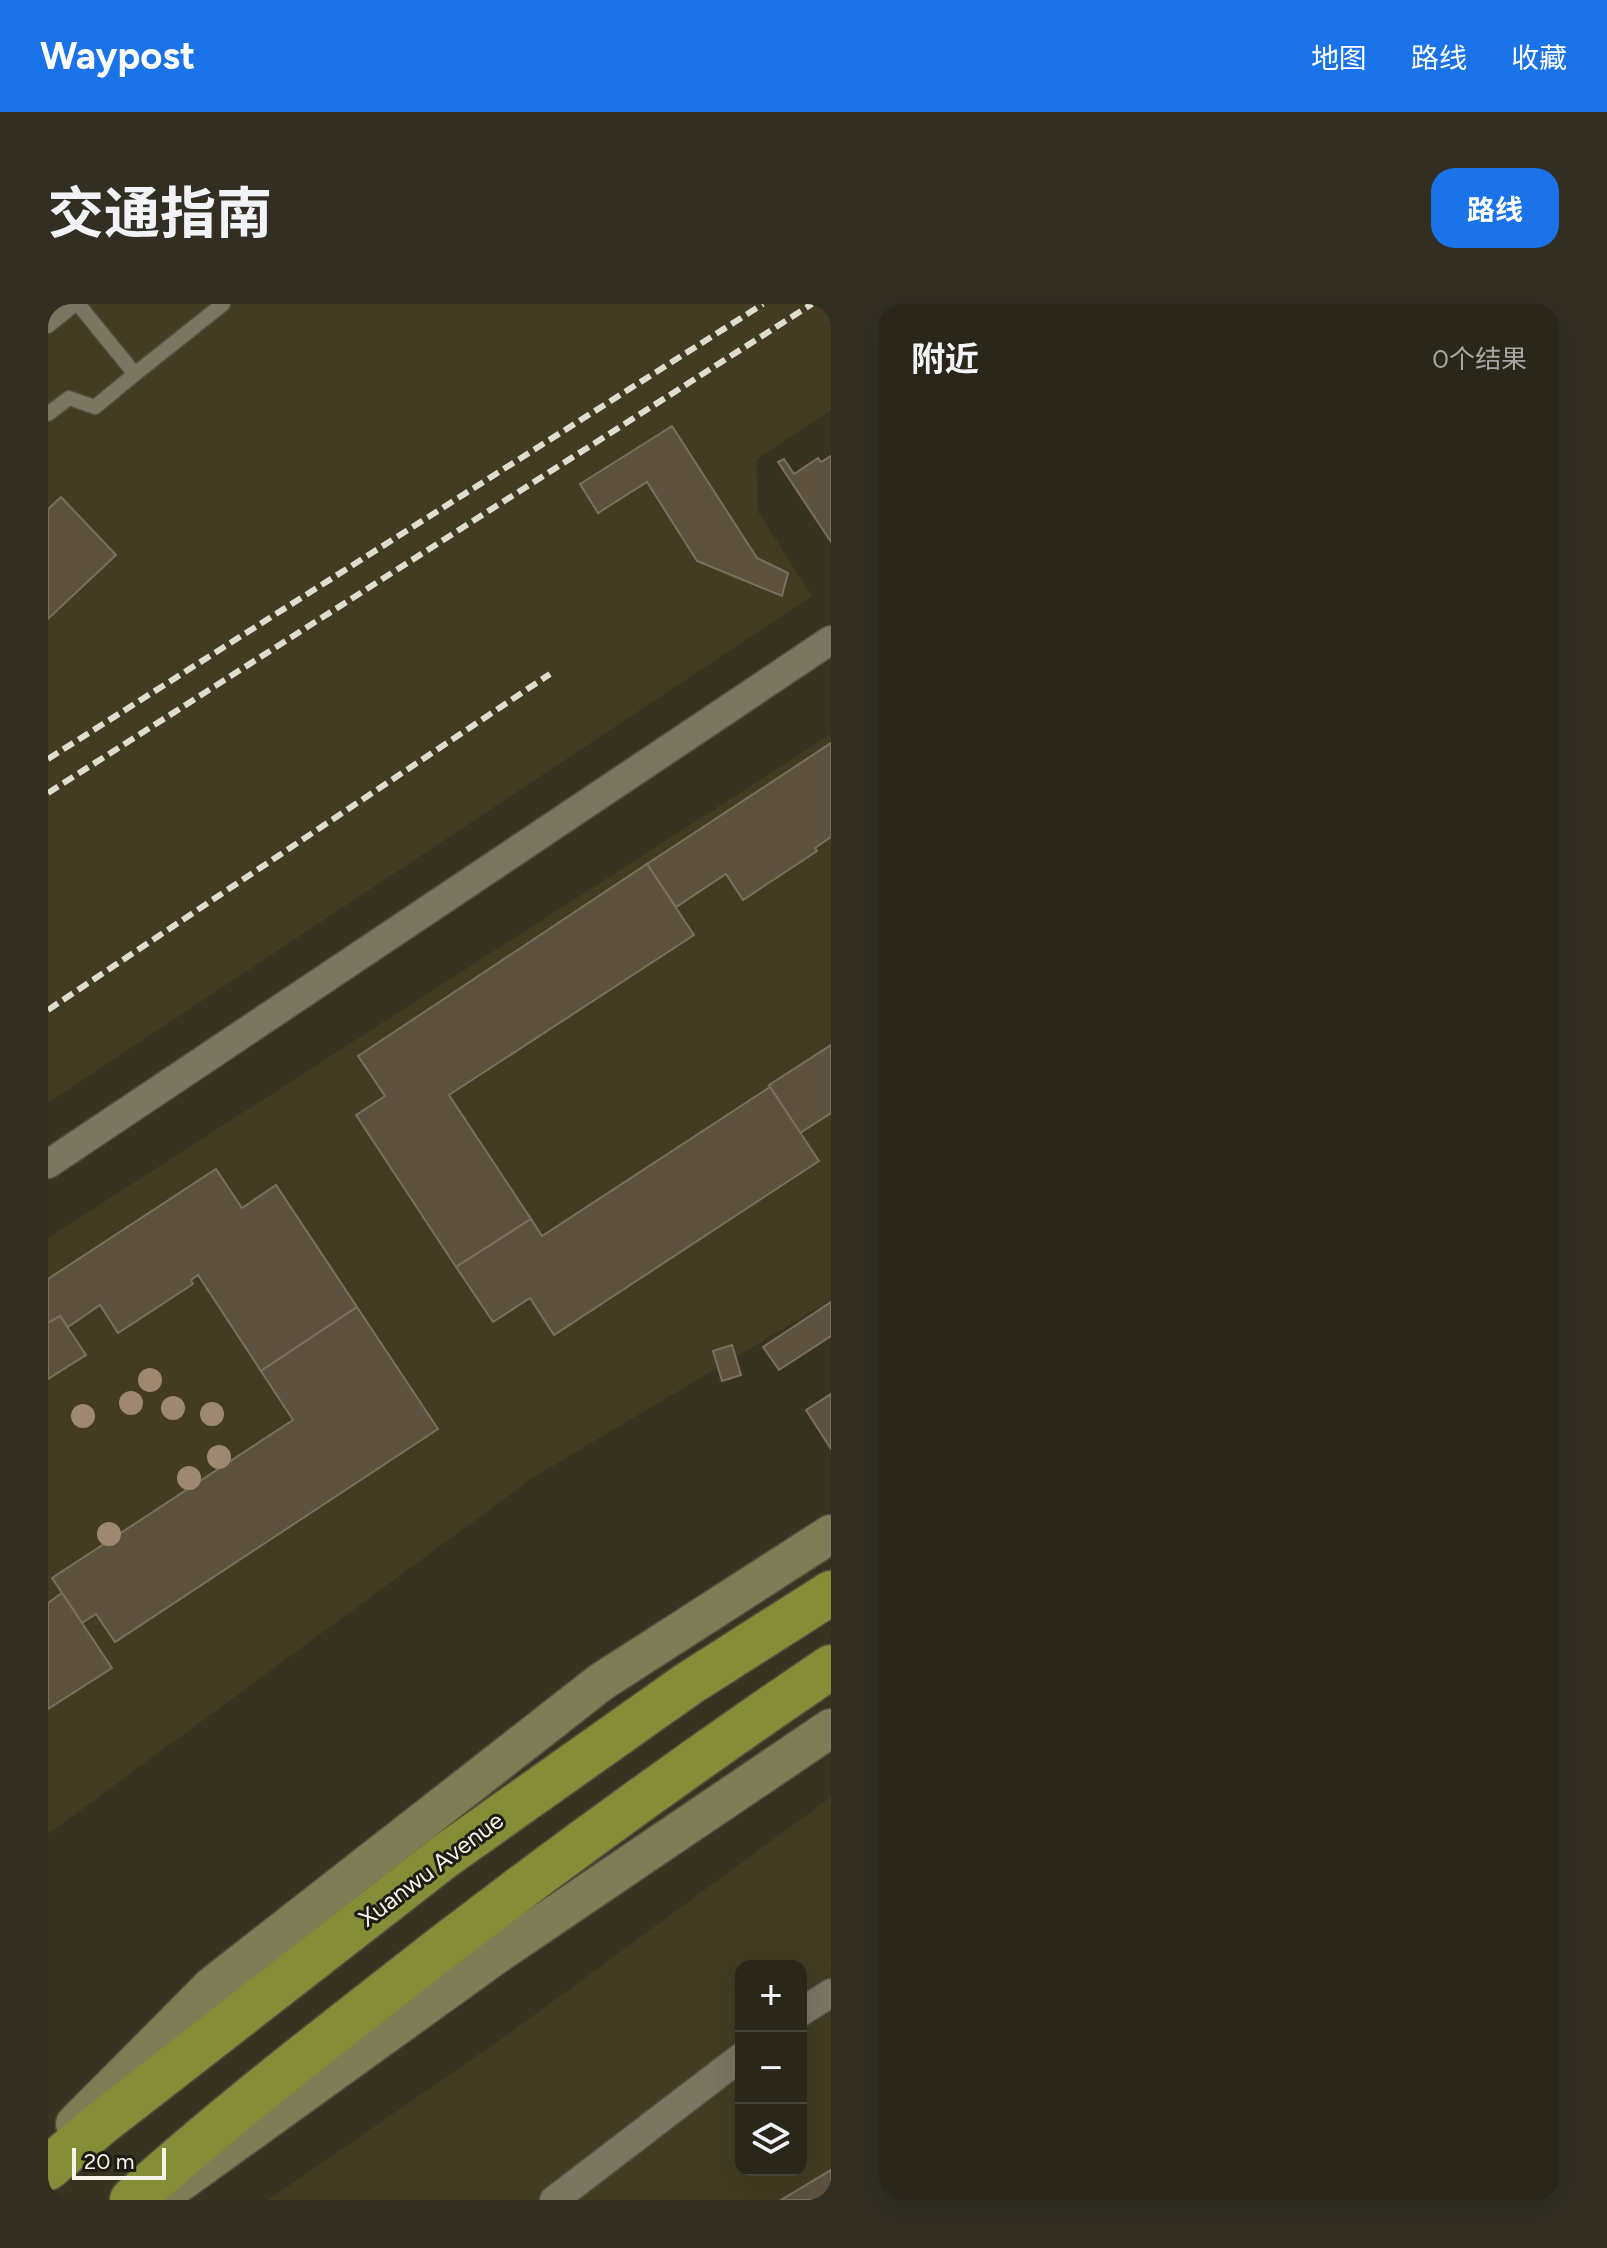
<!DOCTYPE html>
<html lang="zh">
<meta charset="utf-8">
<style>
body{margin:0;font-family:Figtree,"Noto Sans SC",sans-serif;background:#322e22;color:#f1f3f6}
.controls{position:absolute;right:24px;bottom:24px;display:grid;overflow:hidden;border-radius:16px;box-shadow:0 8px 32px #0002}
.controls button{width:72px;height:72px;display:grid;place-items:center;padding:0;border:0;border-bottom:2px solid #464338;background:#2a2619;color:#f1f3f6;font:40px sans-serif}
.scale{position:absolute;left:24px;bottom:20px;width:94px;box-sizing:border-box;padding-left:8px;border:4px solid #f6f4e8;border-top:0;font-size:22px;line-height:28px;white-space:nowrap;color:#f6f4e8;-webkit-text-stroke:6px #1d1b13;paint-order:stroke}
.list{margin:0;padding:0;list-style:none}
h2{display:flex;justify-content:space-between;align-items:center;height:104px;margin:0;padding:0 32px;font-size:34px}
h2 small{font-size:26px;font-weight:400;color:#a5a5a2}
.icon{flex:none;width:44px;height:44px;fill:none;stroke:currentColor;stroke-width:2;stroke-linecap:round;stroke-linejoin:round}
.map{position:relative;flex:none;width:783px;height:1896px;overflow:hidden;border-radius:24px}
header{display:flex;align-items:center;gap:48px;box-sizing:border-box;height:112px;padding:0 40px;background:#1a73e8;color:#fff}
header strong{font-size:38px}
nav{display:flex;gap:44px;margin-inline-start:auto;font-size:28px}
.intro{display:flex;align-items:center;justify-content:space-between;box-sizing:border-box;height:192px;padding:0 48px}
h1{margin:0;font-size:56px}
.button{padding:20px 36px;border-radius:24px;background:#1a73e8;color:#fff;font-size:28px;font-weight:700}
main{display:flex;gap:48px;padding:0 48px}
aside{flex:1;background:#2a2619;border-radius:24px;box-shadow:0 8px 32px #0002}
.map>svg:first-child{display:block}
</style>
<header>
<strong>Waypost</strong>
<nav><a>地图</a><a>路线</a><a>收藏</a></nav>
</header>
<div class="intro"><h1>交通指南</h1><a class="button">路线</a></div>
<main>
<div class="map">
<svg width="783" height="1896" viewBox="0 0 783 1896">
<rect width="100%" height="100%" fill="#383321"/>
<g fill="#433c23" fill-rule="evenodd">
<path d="M0 0H783V106L709 155 710 208 764 292 0 799Z"/>
<path d="M783 430V996L486 1173 0 1530V934Z"/>
<path d="M783 1493V1896H220L459 1731ZM693 1662H753V1866H693Z"/>
</g>
<g fill="#5d5140" stroke="#7b6f5d" stroke-width="2">
<path d="M624 122 709 254 740 269 734 292 649 257 599 178 550 209 532 180Z"/>
<path d="M783 152V238L730 158 736 155 746 170 770 154 773 158Z"/>
<path d="M13 193 68 251 0 315V205Z"/>
<path d="M783 439V533L767 544 769 547 695 596 678 570 628 603 599 560Z"/>
<path d="M599 560 646 631 401 791 483 915 408 963 308 811 337 792 310 752Z"/>
<path d="M783 741V809L752 829 721 781Z"/>
<path d="M722 783 771 857 506 1031 482 994 445 1018 408 963 483 915 494 932Z"/>
<path d="M168 865 194 904 228 881 309 1003 213 1067 150 971 143 976 145 980 70 1029 52 1001 20 1023 12 1012 0 1019V975Z"/>
<path d="M783 998V1032L731 1066 715 1043Z"/>
<path d="M309 1003 390 1125 67 1338 48 1310 34 1319 4 1274 245 1116 213 1067Z"/>
<path d="M12 1012 38 1051 0 1075V1019Z"/>
<path d="M684 1041 693 1071 674 1077 665 1047Z"/>
<path d="M783 1090V1145L758 1106Z"/>
<path d="M14 1289 64 1364 0 1405V1299Z"/>
<path d="M783 1866V1896H733Z"/>
</g>
<g fill="none" stroke-linecap="round" stroke-linejoin="round">
<defs>
<g id="lane">
<path d="M0 22 27 0"/>
<path d="M87 70 175 0"/>
<path d="M0 110 21 94 47 103 87 70 30 0"/>
</g>
<g id="street">
<path d="M0 860 783 336"/>
<path d="M753 1708 783 1689"/>
<path d="M506 1896 693 1753"/>
</g>
<g id="secondary">
<path d="M27 1820 164 1682 553 1378 783 1230"/>
<path d="M127 1882 452 1648 783 1424"/>
</g>
<g id="highway">
<path d="M0 1864 51 1821 397 1552 640 1380 783 1289"/>
<path d="M84 1896C158 1829 235 1768 313 1707 466 1586 622 1472 783 1363"/>
</g>
</defs>
<use href="#lane" stroke="#534f3f" stroke-width="17"/>
<use href="#street" stroke="#534f3f" stroke-width="31"/>
<use href="#secondary" stroke="#534f3f" stroke-width="41"/>
<use href="#highway" stroke="#534f3f" stroke-width="47"/>
<use href="#lane" stroke="#7b7662" stroke-width="14"/>
<use href="#street" stroke="#7b7662" stroke-width="28"/>
<use href="#secondary" stroke="#7e7d55" stroke-width="38"/>
<use href="#highway" stroke="#858d37" stroke-width="44"/>
<g stroke="#dfddd0" stroke-width="6" stroke-dasharray="12 6" stroke-linecap="butt">
<path d="M0 455 715 0"/>
<path d="M0 489 764 0"/>
<path d="M0 706 502 370"/>
</g>
</g>
<g fill="#9f8871">
<circle cx="102" cy="1076" r="12"/>
<circle cx="83" cy="1099" r="12"/>
<circle cx="125" cy="1104" r="12"/>
<circle cx="164" cy="1110" r="12"/>
<circle cx="35" cy="1112" r="12"/>
<circle cx="171" cy="1153" r="12"/>
<circle cx="141" cy="1174" r="12"/>
<circle cx="61" cy="1230" r="12"/>
</g>
<g text-anchor="middle" dominant-baseline="central" stroke-width="6" stroke-linejoin="round" paint-order="stroke">
<g font-size="24" fill="#f6f4e8" stroke="#1d1b13">
<text transform="translate(383 1565) rotate(-37)">Xuanwu Avenue</text>
</g>
</g>
</svg>
<div class="controls">
<button>+</button>
<button>−</button>
<button><svg class="icon" aria-label="layers" viewBox="0 0 24 24"><path d="M12 4l9 5-9 5-9-5zM3 14l9 5 9-5"/></svg></button>
</div>
<div class="scale">20 m</div>
</div>
<aside>
<h2>附近<small>0个结果</small></h2>
<ul class="list">
</ul>
</aside>
</main>
